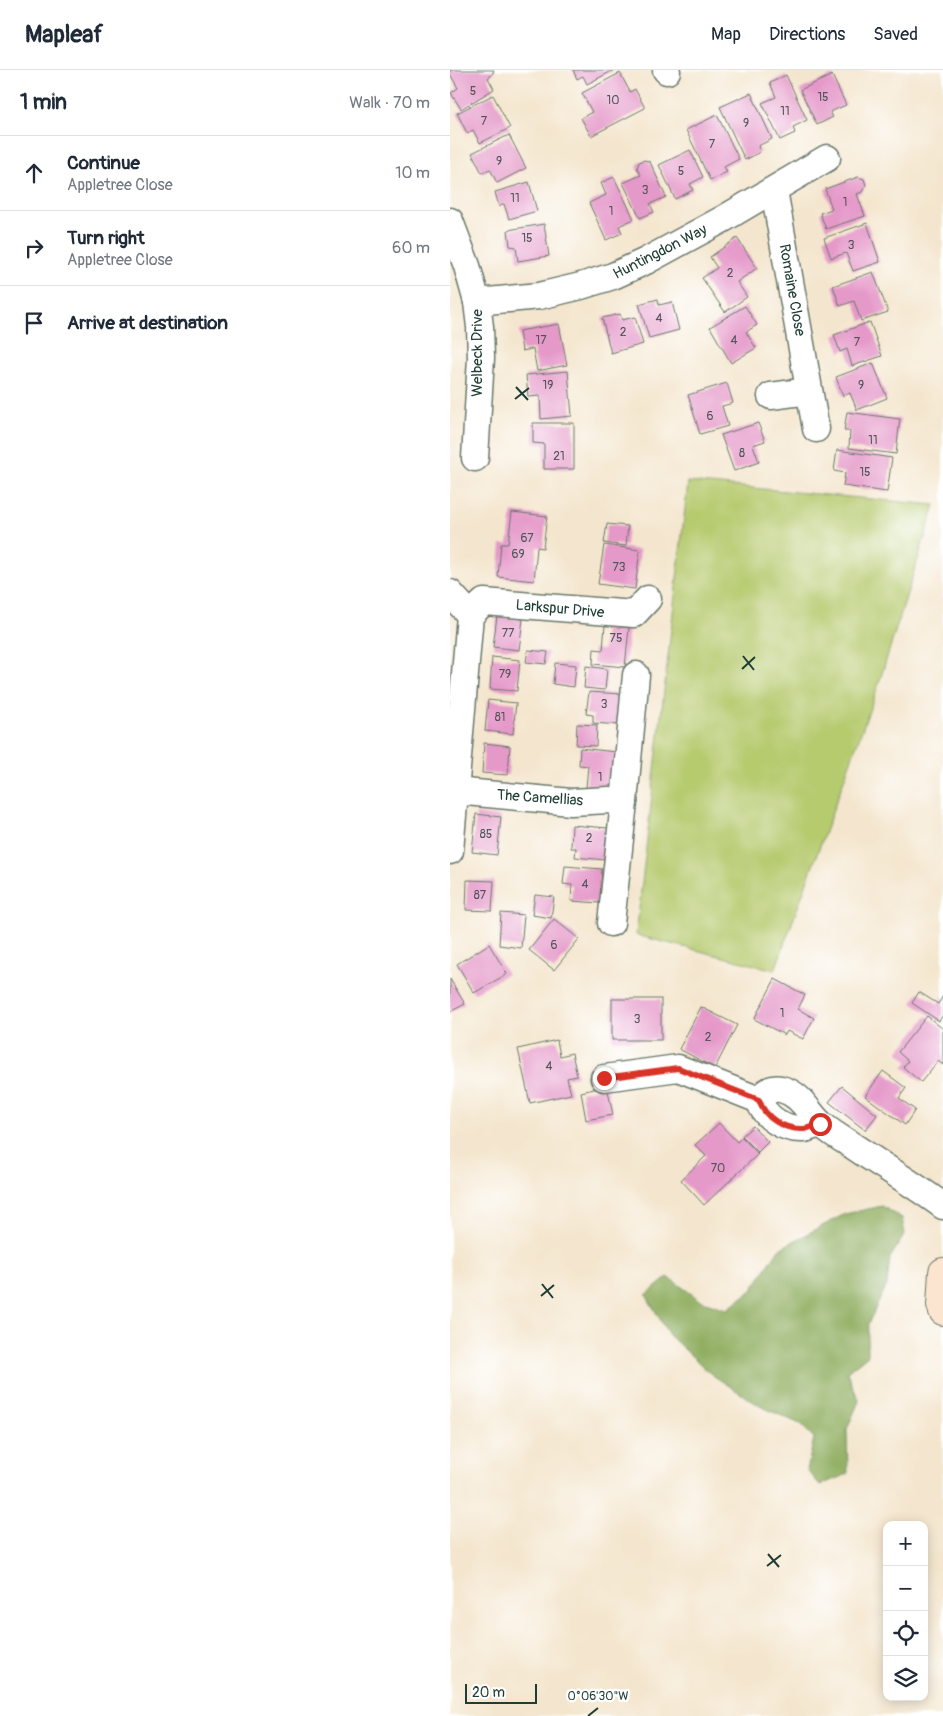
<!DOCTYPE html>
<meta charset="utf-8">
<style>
body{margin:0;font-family:Pangolin,sans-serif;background:#f2f2f3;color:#1f2937}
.controls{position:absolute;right:15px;bottom:15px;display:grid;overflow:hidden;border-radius:10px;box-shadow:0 2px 12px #0003}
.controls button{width:45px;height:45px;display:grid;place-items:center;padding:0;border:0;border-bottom:1px solid #e0e1e3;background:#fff;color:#1f2937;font:25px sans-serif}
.scale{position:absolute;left:15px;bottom:12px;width:72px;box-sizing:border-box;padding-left:5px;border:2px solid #1f3d34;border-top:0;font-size:14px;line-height:18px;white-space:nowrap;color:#1f3d34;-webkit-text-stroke:4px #fff;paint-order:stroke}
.stop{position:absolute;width:15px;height:15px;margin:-11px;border:4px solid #d93025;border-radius:50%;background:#fff}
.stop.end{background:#d93025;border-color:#fff;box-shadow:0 1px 5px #0008}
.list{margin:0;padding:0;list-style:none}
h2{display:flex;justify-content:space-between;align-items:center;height:65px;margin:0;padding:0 20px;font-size:21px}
h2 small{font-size:16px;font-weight:400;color:#747a83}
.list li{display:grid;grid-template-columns:32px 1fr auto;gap:15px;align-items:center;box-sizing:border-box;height:75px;padding:0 20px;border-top:1px solid #e0e1e3}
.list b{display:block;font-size:19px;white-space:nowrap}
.list p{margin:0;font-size:16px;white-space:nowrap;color:#747a83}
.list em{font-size:16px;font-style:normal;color:#747a83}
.icon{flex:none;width:28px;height:28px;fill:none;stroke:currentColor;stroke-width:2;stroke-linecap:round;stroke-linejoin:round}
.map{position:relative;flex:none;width:493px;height:1646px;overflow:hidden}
header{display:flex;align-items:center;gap:30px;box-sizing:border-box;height:70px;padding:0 25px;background:#fff;border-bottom:1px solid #e0e1e3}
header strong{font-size:24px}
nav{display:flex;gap:28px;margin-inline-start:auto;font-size:18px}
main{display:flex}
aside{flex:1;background:#fff}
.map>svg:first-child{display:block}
</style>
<header>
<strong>Mapleaf</strong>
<nav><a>Map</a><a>Directions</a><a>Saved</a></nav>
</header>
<main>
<aside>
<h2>1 min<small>Walk · 70 m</small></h2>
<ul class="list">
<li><svg class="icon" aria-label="ahead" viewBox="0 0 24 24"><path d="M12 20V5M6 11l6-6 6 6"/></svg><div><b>Continue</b><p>Appletree Close</p></div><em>10 m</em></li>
<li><svg class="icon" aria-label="right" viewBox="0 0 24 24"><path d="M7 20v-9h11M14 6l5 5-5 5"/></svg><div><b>Turn right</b><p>Appletree Close</p></div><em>60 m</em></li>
<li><svg class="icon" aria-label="arrive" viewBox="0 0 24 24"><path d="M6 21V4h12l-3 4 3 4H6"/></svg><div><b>Arrive at destination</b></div></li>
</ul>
</aside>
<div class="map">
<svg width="493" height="1646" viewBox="0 0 493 1646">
<rect width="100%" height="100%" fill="#fff"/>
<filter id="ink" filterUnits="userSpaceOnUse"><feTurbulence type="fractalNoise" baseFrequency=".02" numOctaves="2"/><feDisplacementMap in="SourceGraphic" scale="10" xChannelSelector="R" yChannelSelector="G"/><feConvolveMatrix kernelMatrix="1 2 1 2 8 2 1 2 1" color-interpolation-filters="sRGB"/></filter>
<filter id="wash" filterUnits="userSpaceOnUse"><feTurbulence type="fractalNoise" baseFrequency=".0096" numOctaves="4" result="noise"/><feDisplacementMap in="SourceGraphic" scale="20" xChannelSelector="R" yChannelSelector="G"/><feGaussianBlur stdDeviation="1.12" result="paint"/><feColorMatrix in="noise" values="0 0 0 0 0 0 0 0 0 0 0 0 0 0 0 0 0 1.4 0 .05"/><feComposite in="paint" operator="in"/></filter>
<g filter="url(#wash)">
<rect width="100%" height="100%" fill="#f4e6ce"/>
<path fill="#b6ca6e" stroke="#6a8451" d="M238 412 485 435 428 616 325 900 186 865Z"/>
<path fill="#90ae61" stroke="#58764a" d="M432 1136 452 1148 455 1164 440 1188 437 1215 418 1254V1285L397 1302 409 1331 397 1359 398 1404 370 1415 357 1400 364 1368 350 1354 310 1336 261 1304 219 1265 196 1225 218 1207 250 1230 277 1239 302 1220 329 1179 395 1144Z"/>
<g id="blocks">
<g fill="#e599c9">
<path d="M0 0H44L42 5 38 8 44 19 11 39 1 23 8 18 0 4Z"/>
<path d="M123 0H164L137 14 133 6 127 9Z"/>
<path d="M170 3 180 22 185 19 195 38 141 66 131 48 142 42 132 23Z"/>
<path d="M336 5 357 50 343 57 345 63 330 70 312 33 326 27 320 13Z"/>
<path d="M382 5 396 35 380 42 383 47 367 55 350 20Z"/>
<path d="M301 23 322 69 308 76 310 82 295 90 270 37Z"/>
<path d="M43 25 60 58 30 73 23 60 17 63 7 43Z"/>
<path d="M267 45 289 89 274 97 277 102 260 110 236 60Z"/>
<path d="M59 65 76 98 47 113 40 99 32 103 22 83Z"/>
<path d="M240 80 253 107 240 114 243 120 225 129 209 95Z"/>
<path d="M195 90 200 92 216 127 200 134 204 142 190 148 173 113 191 105 187 98 189 92Z"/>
<path d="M164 107 184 149 169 156 172 163 156 170 139 133 156 125 151 113Z"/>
<path d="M408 107 414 109 416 115 412 122 407 124 415 146 376 159 370 143 382 139 375 119Z"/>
<path d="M79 112 87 141 59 149 54 134 49 137 45 122Z"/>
<path d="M417 153 430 192 403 201 396 183 381 188 374 168Z"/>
<path d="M94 154 99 186 68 191 66 177 60 176 58 160Z"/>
<path d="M287 168 307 198 287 212 297 227 275 242 252 208 267 198 260 187Z"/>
<path d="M423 202 438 242 411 251 404 231 390 236 383 216Z"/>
<path d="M208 229 209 235 222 232 229 260 199 268 189 234Z"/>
<path d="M295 236 307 255 296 262 306 278 281 293 260 257Z"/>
<path d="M170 244 172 250 185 247 193 274 161 283 152 248Z"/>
<path d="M420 252 432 286 402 296 397 279 390 282 384 265Z"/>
<path d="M109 254 117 295 87 301 83 279 72 281 69 261Z"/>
<path d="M423 293 437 328 407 340 400 323 393 326 386 307Z"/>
<path d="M118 301 122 346 91 349 90 326 78 327 76 305Z"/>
<path d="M277 313 283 333 272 336 278 356 250 364 238 325Z"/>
<path d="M397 342 450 349 446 384 399 378 400 361H394Z"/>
<path d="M83 353H124V399H94V374L83 373Z"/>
<path d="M308 353 315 371 303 375 309 392 284 401 271 365Z"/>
<path d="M387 380 442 388 437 422 393 416 395 403 384 401Z"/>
<path d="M62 442 97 446 93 478 87 477 84 511 48 507 51 474H58Z"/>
<path d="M157 454 178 456 176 476 154 473Z"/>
<path d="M154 475 190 480 185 519 148 514Z"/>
<path d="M47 546 73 549 69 580 43 577Z"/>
<path d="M155 555 179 558 175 597 143 594 144 579 153 580Z"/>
<path d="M78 580 98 582 96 594 76 592Z"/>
<path d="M42 587 70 590 67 621 40 619Z"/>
<path d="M105 593 126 595 124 617 103 614Z"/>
<path d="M136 596 157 599 155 620 134 618Z"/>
<path d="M139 622 172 624 170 655 143 653V645L136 644Z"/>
<path d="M38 630 66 633 63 664 35 661Z"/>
<path d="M127 654 147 655 146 676 126 675Z"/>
<path d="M34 673 60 676 58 705 32 703Z"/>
<path d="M130 678 166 682 162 721 136 718 138 696 129 695Z"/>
<path d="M26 744 51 747 47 785 22 782Z"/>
<path d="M122 755 158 758 155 790 125 787 126 778H121Z"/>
<path d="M115 796 152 799 150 833 121 831 122 815 113 814Z"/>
<path d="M17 810 44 811 42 841 16 840Z"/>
<path d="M85 825 104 827 101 848 82 845Z"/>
<path d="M51 843 74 845 71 878 49 875Z"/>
<path d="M104 849 129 869 104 900 79 880Z"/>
<path d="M39 874 57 904 24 923 7 894Z"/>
<path d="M0 909 15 934 0 942Z"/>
<path d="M325 909 355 925 348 939 364 948 353 969 337 961 335 965 304 949Z"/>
<path d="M469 922 488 934 493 926V945L489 951 462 933Z"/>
<rect x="162" y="929" width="49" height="41"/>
<path d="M251 937 287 955 265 998 229 979Z"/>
<path d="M477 946 493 959V995L488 991 471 1012 453 997 458 991 448 982Z"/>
<path d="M107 970 110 986 122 983 127 1006 117 1008 121 1024 80 1033 68 979Z"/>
<path d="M433 1001 456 1018 449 1028 465 1040 455 1055 415 1026Z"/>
<path d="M157 1016 163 1045 136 1050 131 1022Z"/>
<path d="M392 1016 427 1045 415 1060 379 1032Z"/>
<path d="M269 1053 287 1072 292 1067 308 1084 254 1135 231 1110 256 1086 245 1075Z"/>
<path d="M303 1056 318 1072 308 1082 292 1066Z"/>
</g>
</g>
</g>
<g filter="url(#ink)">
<use href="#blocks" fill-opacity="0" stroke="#6a786a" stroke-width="1"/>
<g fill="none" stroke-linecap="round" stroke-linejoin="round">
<defs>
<g id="street">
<path d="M216 0 217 1"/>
<path d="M324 120 366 359"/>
<path d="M0 151 17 196 27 232 30 257 31 288 25 388"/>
<path d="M27 232 89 226 131 216 163 206 196 191 275 148 377 88"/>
<path d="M321 326 359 321"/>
<path d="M0 523 20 545 0 781"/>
<path d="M20 545 34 532 184 544 198 529"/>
<path d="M5 721 121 732 159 730 174 732 161 853"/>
<path d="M174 732 186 605"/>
<path d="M154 1008 228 998 309 1030"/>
<path d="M370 1054C365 1055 359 1058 354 1059 335 1060 315 1049 309 1030 314 1023 321 1017 331 1019 352 1024 358 1043 371 1054 380 1062 390 1068 400 1074 431 1095 463 1114 493 1136"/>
</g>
<path id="secondary" d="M493 1202 491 1235 493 1241"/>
</defs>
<use href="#street" stroke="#6a786a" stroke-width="29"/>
<use href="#secondary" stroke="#6a786a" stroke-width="30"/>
<use href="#street" stroke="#fff" stroke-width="26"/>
<use href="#secondary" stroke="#fce5d0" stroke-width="28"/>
</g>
</g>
<g fill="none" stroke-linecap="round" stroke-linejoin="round" filter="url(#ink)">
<path stroke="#d93025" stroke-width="6" d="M154 1008 228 998 309 1030C315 1049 335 1060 354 1059 360 1058 365 1055 370 1054"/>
</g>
<path fill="none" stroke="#1f3d34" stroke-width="2" d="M66 317 78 330M65 329 79 318M293 586 304 600M292 599 305 587M92 1214 103 1228M91 1226 104 1215M318 1484 329 1497M317 1496 331 1485M138 1646 148 1638"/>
<g text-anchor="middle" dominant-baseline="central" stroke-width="4.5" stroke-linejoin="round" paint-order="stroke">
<g font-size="12" fill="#505459">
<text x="23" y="21">5</text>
<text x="373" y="27">15</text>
<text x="163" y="30">10</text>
<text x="335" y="41">11</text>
<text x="34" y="51">7</text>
<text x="296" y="53">9</text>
<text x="262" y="74">7</text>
<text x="49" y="91">9</text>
<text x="231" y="101">5</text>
<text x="195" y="120">3</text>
<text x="65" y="128">11</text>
<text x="395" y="132">1</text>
<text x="161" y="141">1</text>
<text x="77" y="168">15</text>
<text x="401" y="175">3</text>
<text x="280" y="203">2</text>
<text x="209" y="248">4</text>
<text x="173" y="262">2</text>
<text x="91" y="270">17</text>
<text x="284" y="270">4</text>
<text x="407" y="272">7</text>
<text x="98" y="315">19</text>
<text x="411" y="315">9</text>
<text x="260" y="346">6</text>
<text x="423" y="370">11</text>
<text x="292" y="383">8</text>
<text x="109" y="386">21</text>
<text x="415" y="402">15</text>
<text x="77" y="468">67</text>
<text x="68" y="484">69</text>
<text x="169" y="497">73</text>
<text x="58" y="563">77</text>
<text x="166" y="568">75</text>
<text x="55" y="604">79</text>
<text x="154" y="634">3</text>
<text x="50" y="647">81</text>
<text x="150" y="707">1</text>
<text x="36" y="764">85</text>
<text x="139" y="768">2</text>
<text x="135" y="814">4</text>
<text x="30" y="825">87</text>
<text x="104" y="875">6</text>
<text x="332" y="943">1</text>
<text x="187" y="949">3</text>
<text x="258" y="967">2</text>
<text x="99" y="996">4</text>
<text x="268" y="1098">70</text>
</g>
<g font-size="15" fill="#1f3d34" stroke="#fff">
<text transform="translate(210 182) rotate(-27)">Huntingdon Way</text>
<text transform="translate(342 220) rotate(80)">Romaine Close</text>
<text transform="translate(27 283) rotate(-90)">Welbeck Drive</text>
<text transform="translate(110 539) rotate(5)">Larkspur Drive</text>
<text transform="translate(90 728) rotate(4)">The Camellias</text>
</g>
</g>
<g font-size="12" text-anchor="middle" fill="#1f3d34" stroke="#fff" stroke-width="4.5" stroke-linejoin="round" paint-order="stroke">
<text x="148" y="1630">0°06'30"W</text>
</g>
</svg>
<div class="controls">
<button>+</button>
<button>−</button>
<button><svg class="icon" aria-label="locate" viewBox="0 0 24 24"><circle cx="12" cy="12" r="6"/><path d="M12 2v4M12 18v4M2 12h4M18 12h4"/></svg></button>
<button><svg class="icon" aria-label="layers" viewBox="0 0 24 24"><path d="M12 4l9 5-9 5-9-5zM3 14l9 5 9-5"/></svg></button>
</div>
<div class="scale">20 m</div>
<div class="stop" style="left:370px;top:1054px"></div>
<div class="stop end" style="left:154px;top:1008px"></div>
</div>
</main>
